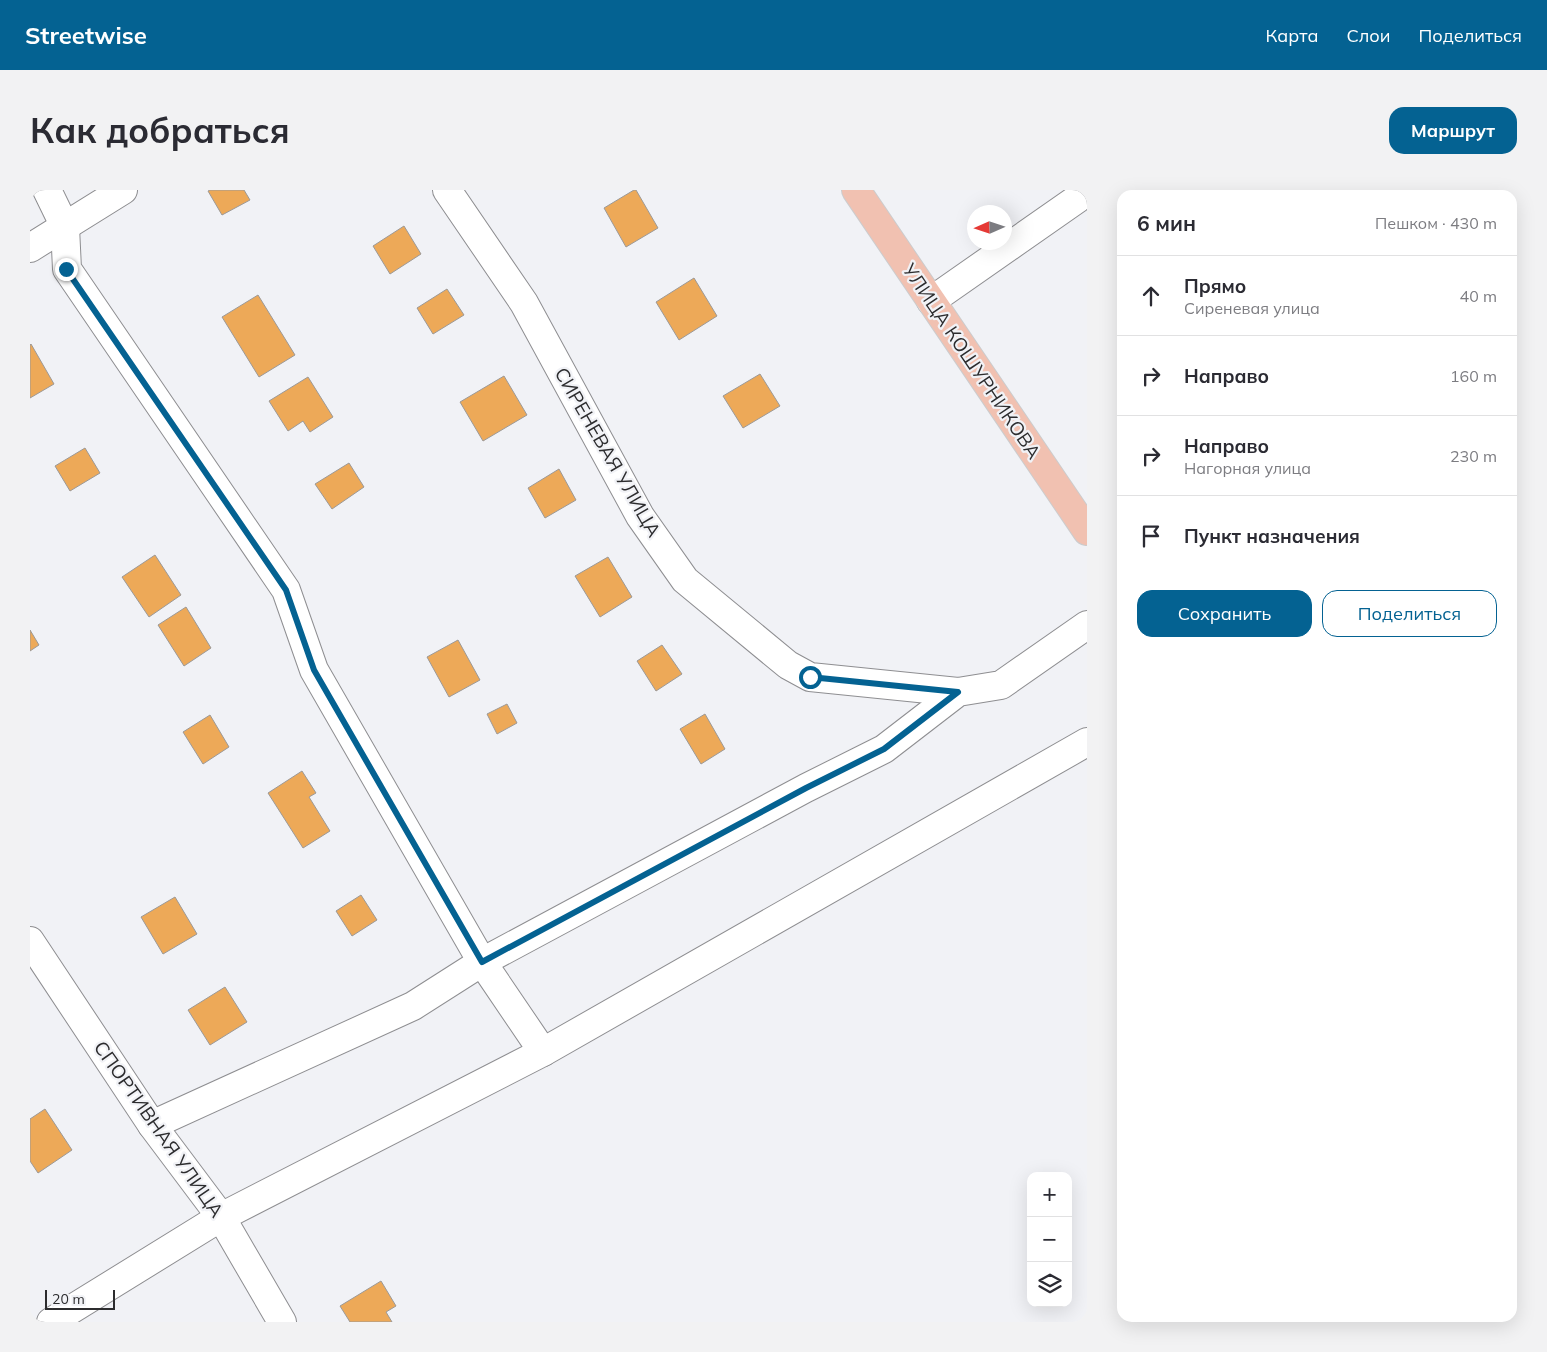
<!DOCTYPE html>
<html lang="ru">
<meta charset="utf-8">
<style>
body{margin:0;font-family:Mulish,sans-serif;background:#f2f2f3;color:#2b2b33}
.controls{position:absolute;right:15px;bottom:15px;display:grid;overflow:hidden;border-radius:10px;box-shadow:0 5px 20px #0002}
.controls button{width:45px;height:45px;display:grid;place-items:center;padding:0;border:0;border-bottom:1px solid #e1e1e2;background:#fff;color:#2b2b33;font:25px sans-serif}
.compass{position:absolute;left:937px;top:15px;width:45px;height:45px;border-radius:50%;background:#fff;box-shadow:0 5px 20px #0002;rotate:267deg}
.scale{position:absolute;left:15px;bottom:12px;width:70px;box-sizing:border-box;padding-left:5px;border:2px solid #2c2c2e;border-top:0;font-size:14px;line-height:18px;white-space:nowrap;color:#2c2c2e;-webkit-text-stroke:4px #f1f2f6;paint-order:stroke}
.stop{position:absolute;width:15px;height:15px;margin:-11px;border:4px solid #046292;border-radius:50%;background:#fff}
.stop.end{background:#046292;border-color:#fff;box-shadow:0 1px 5px #0008}
.list{margin:0;padding:0;list-style:none}
h2{display:flex;justify-content:space-between;align-items:center;height:65px;margin:0;padding:0 20px;font-size:21px}
h2 small{font-size:16px;font-weight:400;color:#7c7c81}
.list li{display:grid;grid-template-columns:32px 1fr auto;gap:15px;align-items:center;box-sizing:border-box;height:80px;padding:0 20px;border-top:1px solid #e1e1e2}
.list b{display:block;font-size:19px;white-space:nowrap}
.list p{margin:0;font-size:16px;white-space:nowrap;color:#7c7c81}
.list em{font-size:16px;font-style:normal;color:#7c7c81}
.actions{display:flex;gap:10px;padding:15px 20px}
.actions a{flex:1;padding:11px 0;border:1px solid #046292;border-radius:15px;text-align:center;font-size:18px;color:#046292}
.actions .main{background:#046292;color:#fff}
.icon{flex:none;width:28px;height:28px;fill:none;stroke:currentColor;stroke-width:2;stroke-linecap:round;stroke-linejoin:round}
.map{position:relative;flex:none;width:1057px;height:1132px;overflow:hidden;border-radius:15px}
header{display:flex;align-items:center;gap:30px;box-sizing:border-box;height:70px;padding:0 25px;background:#046292;color:#fff}
header strong{font-size:24px}
nav{display:flex;gap:28px;margin-inline-start:auto;font-size:18px}
.intro{display:flex;align-items:center;justify-content:space-between;box-sizing:border-box;height:120px;padding:0 30px}
h1{margin:0;font-size:35px}
.button{padding:12px 22px;border-radius:15px;background:#046292;color:#fff;font-size:18px;font-weight:700}
main{display:flex;gap:30px;padding:0 30px}
aside{flex:1;background:#fff;border-radius:15px;box-shadow:0 5px 20px #0002}
.map>svg:first-child{display:block}
</style>
<header>
<strong>Streetwise</strong>
<nav><a>Карта</a><a>Слои</a><a>Поделиться</a></nav>
</header>
<div class="intro"><h1>Как добраться</h1><a class="button">Маршрут</a></div>
<main>
<div class="map">
<svg width="1057" height="1132" viewBox="0 0 1057 1132">
<rect width="100%" height="100%" fill="#f1f2f6"/>
<g fill="#eda958" stroke="#9c9997">
<path d="M180 0H214L220 10 192 25 178 1Z"/>
<path d="M604 0H606L628 38 596 57 574 18Z"/>
<path d="M374 36 391 64 360 84 343 56Z"/>
<path d="M664 88 687 126 649 150 626 112Z"/>
<path d="M417 99 434 125 403 144 387 118Z"/>
<path d="M228 105 265 165 229 187 192 127Z"/>
<path d="M1 154 24 194 0 208V155Z"/>
<path d="M730 184 750 216 713 238 693 206Z"/>
<path d="M474 186 497 225 453 251 430 212Z"/>
<path d="M278 187 303 227 280 242 273 231 258 241 239 211Z"/>
<path d="M55 258 70 283 40 301 25 276Z"/>
<path d="M319 273 334 297 302 319 285 294Z"/>
<path d="M529 279 546 310 515 328 498 298Z"/>
<path d="M125 365 151 405 119 427 92 387Z"/>
<path d="M578 367 602 407 570 427 545 386Z"/>
<path d="M156 417 181 458 154 476 128 435Z"/>
<path d="M0 440 9 455 0 461Z"/>
<path d="M428 450 450 490 419 507 397 467Z"/>
<path d="M632 455 652 484 626 501 607 471Z"/>
<path d="M477 514 487 533 467 544 457 524Z"/>
<path d="M675 524 695 559 671 574 650 539Z"/>
<path d="M180 525 199 557 173 574 153 542Z"/>
<path d="M272 581 286 603 279 607 300 641 273 658 238 603Z"/>
<path d="M331 705 347 730 322 746 306 721Z"/>
<path d="M145 707 167 744 133 764 111 727Z"/>
<path d="M195 797 217 832 180 855 158 820Z"/>
<path d="M15 919 42 960 8 983 0 971V929Z"/>
<path d="M351 1091 366 1116 356 1122 362 1132H320L310 1116Z"/>
</g>
<g fill="none" stroke-linecap="round" stroke-linejoin="round">
<defs>
<g id="minor">
<path d="M17 0 35 37 37 79 256 400 284 480 452 772 513 862"/>
<path d="M417 0 494 113 610 326 655 390 758 475 780 487 928 502"/>
<path d="M0 58 93 0"/>
<path d="M901 111 1047 9 1053 0"/>
<path d="M0 751 122 935 191 1027 252 1132"/>
<path d="M122 935 383 816 452 772 776 598 854 559 928 502 971 495 1057 435"/>
<path d="M21 1132 191 1027 513 862 1057 552"/>
</g>
<path id="major" d="M826 0 1057 341"/>
</defs>
<use href="#minor" stroke="#8e8e91" stroke-width="30"/>
<use href="#major" stroke="#cccccd" stroke-width="30"/>
<use href="#minor" stroke="#fff" stroke-width="28"/>
<use href="#major" stroke="#f1c1b1" stroke-width="28"/>
</g>
<g fill="none" stroke-linecap="round" stroke-linejoin="round">
<path stroke="#046292" stroke-width="6" d="M36 79 256 400 284 480 452 772 776 598 854 559 928 502 780 487"/>
</g>
<g text-anchor="middle" dominant-baseline="central" stroke-width="4.5" stroke-linejoin="round" paint-order="stroke">
<g font-size="19" fill="#2c2c2e" stroke="#f1f2f6">
<text transform="translate(942 171) rotate(56)">УЛИЦА КОШУРНИКОВА</text>
<text transform="translate(578 262) rotate(60)">СИРЕНЕВАЯ УЛИЦА</text>
<text transform="translate(129 939) rotate(55)">СПОРТИВНАЯ УЛИЦА</text>
</g>
</g>
</svg>
<div class="controls">
<button>+</button>
<button>−</button>
<button><svg class="icon" aria-label="layers" viewBox="0 0 24 24"><path d="M12 4l9 5-9 5-9-5zM3 14l9 5 9-5"/></svg></button>
</div>
<svg class="compass" viewBox="-18 -18 36 36"><path d="M0-13l5 13h-10z" fill="#e53935"/><path d="M0 13l5-13h-10z" fill="#7c7c81"/></svg>
<div class="scale">20 m</div>
<div class="stop" style="left:780px;top:487px"></div>
<div class="stop end" style="left:36px;top:79px"></div>
</div>
<aside>
<h2>6 мин<small>Пешком · 430 m</small></h2>
<ul class="list">
<li><svg class="icon" aria-label="ahead" viewBox="0 0 24 24"><path d="M12 20V5M6 11l6-6 6 6"/></svg><div><b>Прямо</b><p>Сиреневая улица</p></div><em>40 m</em></li>
<li><svg class="icon" aria-label="right" viewBox="0 0 24 24"><path d="M7 20v-9h11M14 6l5 5-5 5"/></svg><div><b>Направо</b></div><em>160 m</em></li>
<li><svg class="icon" aria-label="right" viewBox="0 0 24 24"><path d="M7 20v-9h11M14 6l5 5-5 5"/></svg><div><b>Направо</b><p>Нагорная улица</p></div><em>230 m</em></li>
<li><svg class="icon" aria-label="arrive" viewBox="0 0 24 24"><path d="M6 21V4h12l-3 4 3 4H6"/></svg><div><b>Пункт назначения</b></div></li>
</ul>
<div class="actions"><a class="main">Сохранить</a><a>Поделиться</a></div>
</aside>
</main>
